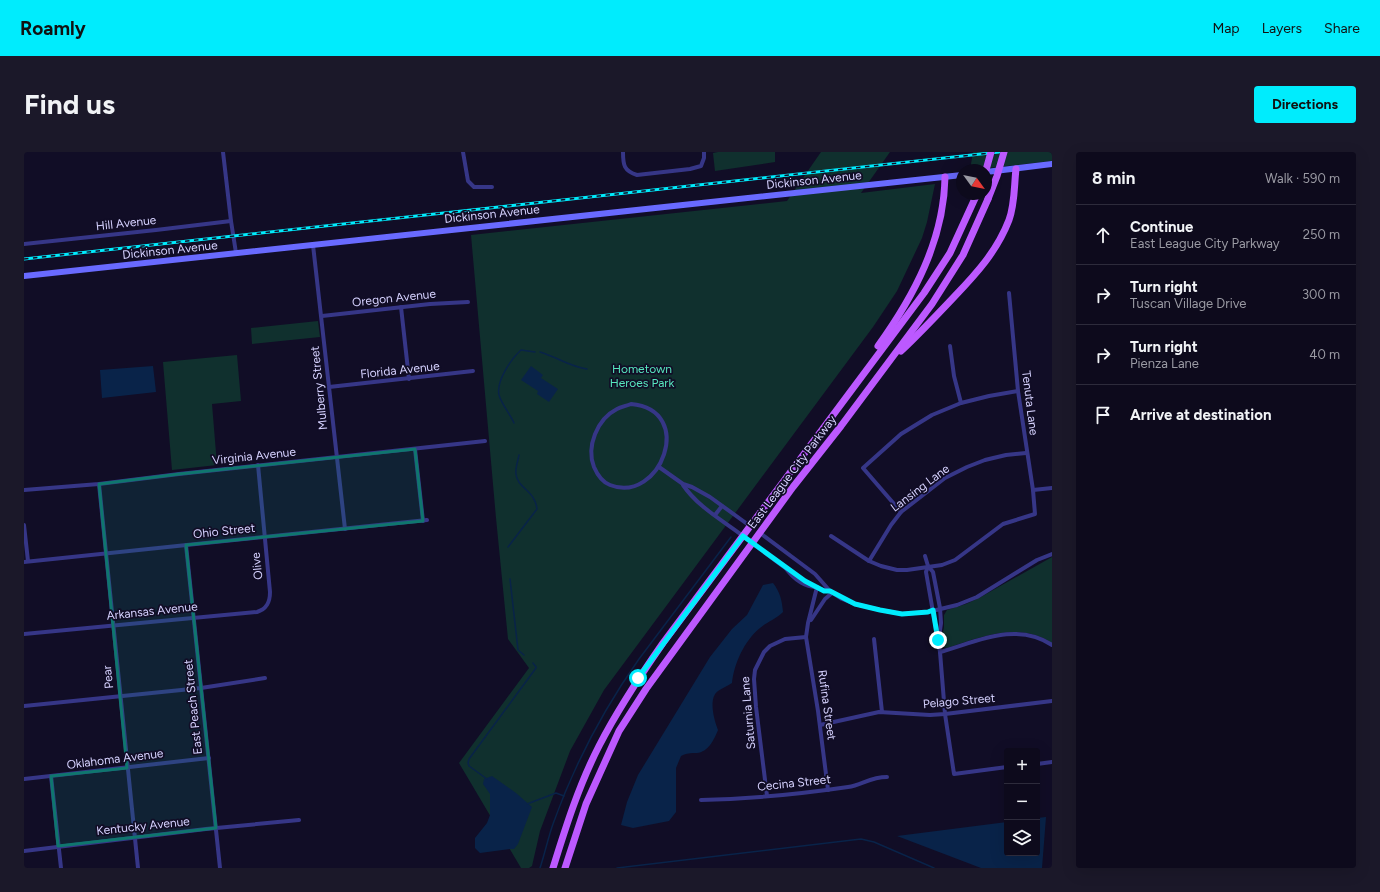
<!DOCTYPE html>
<meta charset="utf-8">
<style>
body{margin:0;font-family:Figtree,sans-serif;background:#1b1829;color:#f1f3f6}
.controls{position:absolute;right:12px;bottom:12px;display:grid;overflow:hidden;border-radius:4px;box-shadow:0 4px 16px #0002}
.controls button{width:36px;height:36px;display:grid;place-items:center;padding:0;border:0;border-bottom:1px solid #2d2b3b;background:#0d0a1c;color:#f1f3f6;font:20px sans-serif}
.compass{position:absolute;left:932px;top:12px;width:36px;height:36px;border-radius:50%;background:#0d0a1c;box-shadow:0 4px 16px #0002;rotate:123deg}
.stop{position:absolute;width:12px;height:12px;margin:-9px;border:3px solid #00ecfd;border-radius:50%;background:#fff}
.stop.end{background:#00ecfd;border-color:#fff;box-shadow:0 1px 4px #0008}
.list{margin:0;padding:0;list-style:none}
h2{display:flex;justify-content:space-between;align-items:center;height:52px;margin:0;padding:0 16px;font-size:17px}
h2 small{font-size:13px;font-weight:400;color:#9a9aa3}
.list li{display:grid;grid-template-columns:26px 1fr auto;gap:12px;align-items:center;box-sizing:border-box;height:60px;padding:0 16px;border-top:1px solid #2d2b3b}
.list b{display:block;font-size:15px;white-space:nowrap}
.list p{margin:0;font-size:13px;white-space:nowrap;color:#9a9aa3}
.list em{font-size:13px;font-style:normal;color:#9a9aa3}
.icon{flex:none;width:22px;height:22px;fill:none;stroke:currentColor;stroke-width:2;stroke-linecap:round;stroke-linejoin:round}
.map{position:relative;flex:none;width:1028px;height:716px;overflow:hidden;border-radius:4px}
header{display:flex;align-items:center;gap:24px;box-sizing:border-box;height:56px;padding:0 20px;background:#00ecfd;color:#111}
header strong{font-size:19px}
nav{display:flex;gap:22px;margin-inline-start:auto;font-size:14px}
.intro{display:flex;align-items:center;justify-content:space-between;box-sizing:border-box;height:96px;padding:0 24px}
h1{margin:0;font-size:28px}
.button{padding:10px 18px;border-radius:4px;background:#00ecfd;color:#111;font-size:14px;font-weight:700}
main{display:flex;gap:24px;padding:0 24px}
aside{flex:1;background:#0d0a1c;border-radius:4px;box-shadow:0 4px 16px #0002}
.map>svg:first-child{display:block}
</style>
<header>
<strong>Roamly</strong>
<nav><a>Map</a><a>Layers</a><a>Share</a></nav>
</header>
<div class="intro"><h1>Find us</h1><a class="button">Directions</a></div>
<main>
<div class="map">
<svg width="1028" height="716" viewBox="0 0 1028 716">
<rect width="100%" height="100%" fill="#110d26"/>
<g fill="#10302e">
<path d="M694 0H751V10L691 19 689 1Z"/>
<path d="M797 0H866L837 41 911 32 903 70 898 86 873 139 849 175 580 538 546 599 516 679 508 714 505 716H497L435 611 505 516 484 487 472 366 447 83 763 49Z"/>
<path d="M949 0H1028V9L946 18Z"/>
<path d="M294 169 296 185 228 192 227 176Z"/>
<path d="M213 203 217 249 188 252 193 313 148 318 139 210Z"/>
<path d="M1028 405V491C994 469 957 485 923 496L920 495 917 490 920 475V463L923 458 942 452 955 446Z"/>
</g>
<g fill="#092349">
<path d="M129 214 132 240 78 246 76 218Z"/>
<path d="M507 214 519 223 517 226 534 237 525 250 513 242 514 239 497 228Z"/>
<path d="M749 431C756 440 758 448 759 460 752 467 743 470 736 476 720 489 710 512 708 531 704 534 698 536 694 539 684 546 690 568 694 578 690 588 684 600 673 601 666 601 663 601 657 604L652 616V660L645 669 609 676 597 673 603 650 614 623 686 505 708 477 723 463 739 433Z"/>
<path d="M468 624 492 641 508 655 494 692 490 697H486L456 701 451 696V686L463 671 466 663V642L459 632 460 627Z"/>
<path d="M1022 665 1018 716H957L873 684 983 670V701H1013V666Z"/>
</g>
<g fill="none" stroke-linecap="round" stroke-linejoin="round">
<g stroke="#092349" stroke-width="1.5">
<path d="M516 200C533 205 544 214 563 217"/>
<path d="M490 271C486 262 478 253 475 243 472 229 487 207 497 198L511 200"/>
<path d="M484 395 513 357C511 338 493 336 492 322 491 316 494 309 495 303"/>
<path d="M486 427 494 498 500 503"/>
<path d="M463 627 445 614 444 611 445 607 512 516V515L509 511"/>
<path d="M503 652 532 641 540 644"/>
<path d="M516 716C521 701 524 686 529 672 550 613 579 558 615 507L707 385"/>
<path d="M593 716 837 687 850 690 910 716"/>
</g>
<g stroke="#363687" stroke-width="4">
<path d="M199 0 207 69 212 101"/>
<path d="M439 0 444 29 450 35H468"/>
<path d="M599 0C599 13 600 19 613 23L666 17 677 14 680 6V0"/>
<path d="M0 92 132 78 207 69"/>
<path d="M289 93 321 377"/>
<path d="M377 155 385 227"/>
<path d="M298 164 406 152 444 150"/>
<path d="M926 194 930 224 937 251"/>
<path d="M305 235 449 219"/>
<path d="M607 252C673 258 636 353 586 333 578 330 573 322 570 315 562 295 573 267 593 257 597 255 602 254 607 252Z"/>
<path d="M391 297 399 369"/>
<path d="M635 315 659 332 668 335 686 345 726 374"/>
<path d="M75 332 114 716"/>
<path d="M659 333C674 355 698 368 719 384"/>
<path d="M0 338 75 332 155 322 461 289"/>
<path d="M1009 338 1028 336"/>
<path d="M877 360 839 316 877 282 908 263 937 251 965 244 994 239"/>
<path d="M691 363 698 354"/>
<path d="M0 373 4 409"/>
<path d="M736 381 791 422 806 439 818 447 831 452 856 458 878 462 904 460 933 453 953 445 1013 408 1028 402"/>
<path d="M807 384 845 409 857 414 873 418H883L918 413 931 408 979 372 1011 362 1009 338 994 239 985 141"/>
<path d="M728 391C745 403 787 439 806 439"/>
<path d="M162 393 196 716"/>
<path d="M901 404 904 414 909 420 916 456 917 471 915 486"/>
<path d="M845 409 867 373 877 360 921 326 943 315 961 308 982 303 1002 301"/>
<path d="M0 410 403 368"/>
<path d="M760 414C768 425 779 435 793 435L784 471 782 485 794 559 804 638"/>
<path d="M904 414 902 420 916 500 921 562 930 622 983 615"/>
<path d="M787 468 801 447 808 441"/>
<path d="M0 482 233 460C243 457 246 450 246 440L234 313"/>
<path d="M850 487 858 560"/>
<path d="M916 500C952 490 992 469 1028 493"/>
<path d="M0 554 177 536 241 526"/>
<path d="M796 573 855 560 906 563 921 562 1028 549"/>
<path d="M1013 612 1028 610"/>
<path d="M27 624 37 716"/>
<path d="M0 627 185 606"/>
<path d="M743 644 732 555 730 527 731 518 740 500 746 494 761 487 782 485"/>
<path d="M677 648C726 647 776 642 824 635 838 633 846 625 863 625"/>
<path d="M0 699 182 677 275 668"/>
</g>
<g stroke="#696aff" stroke-width="6">
<path d="M962 20 1028 12"/>
<path d="M0 124 938 23"/>
</g>
<g stroke="#bc59ff" stroke-width="7">
<path d="M854 194C890 144 920 88 921 25"/>
<path d="M877 199C895 182 913 163 930 145 953 121 973 99 985 68 991 52 990 34 992 17"/>
<path d="M529 716C542 674 555 633 575 594 594 557 616 524 639 491L900 141 926 101 953 42"/>
<path d="M541 716 562 652 595 579 622 537 769 335 817 274 908 152 939 103 964 47"/>
</g>
<defs>
<path id="rail" d="M0 107 975 0"/>
</defs>
<use href="#rail" stroke="#00ecfd" stroke-width="3"/>
<use href="#rail" stroke="#110d26" stroke-width="1.5" stroke-dasharray="4.5" stroke-linecap="butt"/>
<g stroke="#bc59ff" stroke-width="7">
<path d="M962 18 967 0"/>
<path d="M964 47 973 24 980 0"/>
</g>
</g>
<g fill="none" stroke-linecap="round" stroke-linejoin="round">
<path stroke="#00ecfd" stroke-width="5" d="M614 526 719 384 781 429 800 439H806L831 452 856 458 878 462 904 460 909 458 914 488"/>
</g>
<path fill="#0f766e" fill-opacity="0.2" stroke="#0f766e" stroke-width="3" stroke-linejoin="round" d="M391 297 399 369 162 393 192 676 34 694 27 624 103 616 75 332 155 322Z"/>
<g text-anchor="middle" dominant-baseline="central" stroke-width="3.5" stroke-linejoin="round" paint-order="stroke">
<g font-size="12" fill="#d6d2ff" stroke="#110d26">
<text transform="translate(790 28) rotate(-6)">Dickinson Avenue</text>
<text transform="translate(468 62) rotate(-6)">Dickinson Avenue</text>
<text transform="translate(102 71) rotate(-6)">Hill Avenue</text>
<text transform="translate(146 98) rotate(-6)">Dickinson Avenue</text>
<text transform="translate(370 146) rotate(-6)">Oregon Avenue</text>
<text transform="translate(376 218) rotate(-6)">Florida Avenue</text>
<text transform="translate(295 236) rotate(-96)">Mulberry Street</text>
<text transform="translate(1006 251) rotate(83)">Tenuta Lane</text>
<text transform="translate(230 304) rotate(-6)">Virginia Avenue</text>
<text transform="translate(768 320) rotate(-53)">East League City Parkway</text>
<text transform="translate(896 336) rotate(-37)">Lansing Lane</text>
<text transform="translate(200 379) rotate(-6)">Ohio Street</text>
<text transform="translate(233 414) rotate(-96)">Olive</text>
<text transform="translate(128 459) rotate(-6)">Arkansas Avenue</text>
<text transform="translate(84 525) rotate(-96)">Pear</text>
<text transform="translate(935 549) rotate(-5)">Pelago Street</text>
<text transform="translate(803 553) rotate(82)">Rufina Street</text>
<text transform="translate(169 555) rotate(-96)">East Peach Street</text>
<text transform="translate(724 561) rotate(-95)">Saturnia Lane</text>
<text transform="translate(91 607) rotate(-7)">Oklahoma Avenue</text>
<text transform="translate(770 631) rotate(-6)">Cecina Street</text>
<text transform="translate(119 674) rotate(-6)">Kentucky Avenue</text>
</g>
<g font-size="12" fill="#57e6be" stroke="#110d26">
<text x="618" y="217">Hometown<tspan x="618" dy="14">Heroes Park</tspan></text>
</g>
</g>
</svg>
<div class="controls">
<button>+</button>
<button>−</button>
<button><svg class="icon" aria-label="layers" viewBox="0 0 24 24"><path d="M12 4l9 5-9 5-9-5zM3 14l9 5 9-5"/></svg></button>
</div>
<svg class="compass" viewBox="-18 -18 36 36"><path d="M0-13l5 13h-10z" fill="#e53935"/><path d="M0 13l5-13h-10z" fill="#9a9aa3"/></svg>
<div class="stop" style="left:614px;top:526px"></div>
<div class="stop end" style="left:914px;top:488px"></div>
</div>
<aside>
<h2>8 min<small>Walk · 590 m</small></h2>
<ul class="list">
<li><svg class="icon" aria-label="ahead" viewBox="0 0 24 24"><path d="M12 20V5M6 11l6-6 6 6"/></svg><div><b>Continue</b><p>East League City Parkway</p></div><em>250 m</em></li>
<li><svg class="icon" aria-label="right" viewBox="0 0 24 24"><path d="M7 20v-9h11M14 6l5 5-5 5"/></svg><div><b>Turn right</b><p>Tuscan Village Drive</p></div><em>300 m</em></li>
<li><svg class="icon" aria-label="right" viewBox="0 0 24 24"><path d="M7 20v-9h11M14 6l5 5-5 5"/></svg><div><b>Turn right</b><p>Pienza Lane</p></div><em>40 m</em></li>
<li><svg class="icon" aria-label="arrive" viewBox="0 0 24 24"><path d="M6 21V4h12l-3 4 3 4H6"/></svg><div><b>Arrive at destination</b></div></li>
</ul>
</aside>
</main>
